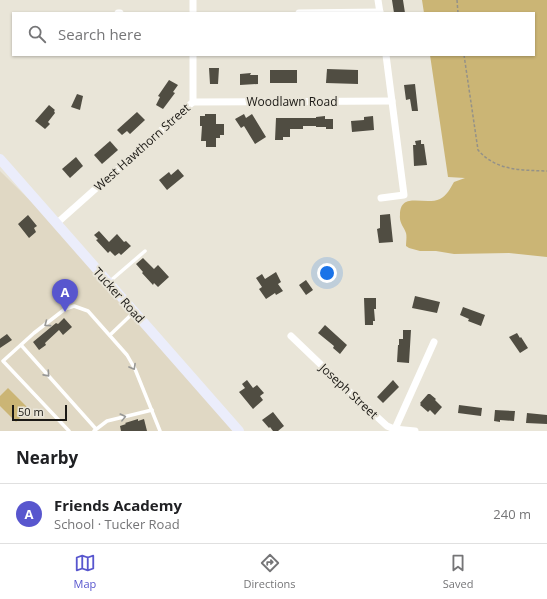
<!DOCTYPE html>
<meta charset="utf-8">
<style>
body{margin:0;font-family:"Open Sans",sans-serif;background:#f2f2f2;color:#202124}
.scale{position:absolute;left:12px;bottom:10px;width:55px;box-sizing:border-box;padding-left:4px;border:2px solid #1b1915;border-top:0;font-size:11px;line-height:14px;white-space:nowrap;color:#1b1915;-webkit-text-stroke:3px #e9e5d8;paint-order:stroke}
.you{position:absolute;left:327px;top:273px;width:14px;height:14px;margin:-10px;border:3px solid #fff;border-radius:50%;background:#1a73e8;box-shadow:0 0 0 6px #1a73e833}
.badge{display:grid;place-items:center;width:26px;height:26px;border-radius:50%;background:#5856ce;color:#fff;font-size:13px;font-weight:700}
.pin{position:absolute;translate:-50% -33px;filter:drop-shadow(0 1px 2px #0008)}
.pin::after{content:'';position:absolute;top:21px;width:14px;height:12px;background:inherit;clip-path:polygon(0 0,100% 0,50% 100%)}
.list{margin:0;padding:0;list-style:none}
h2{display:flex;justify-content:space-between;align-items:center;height:52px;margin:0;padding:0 16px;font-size:17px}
h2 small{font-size:13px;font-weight:400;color:#757577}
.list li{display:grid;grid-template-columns:26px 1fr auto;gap:12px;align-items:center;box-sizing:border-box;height:60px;padding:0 16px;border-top:1px solid #e0e0e0}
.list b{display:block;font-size:15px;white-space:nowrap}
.list p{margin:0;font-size:13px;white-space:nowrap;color:#757577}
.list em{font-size:13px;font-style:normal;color:#757577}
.icon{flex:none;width:22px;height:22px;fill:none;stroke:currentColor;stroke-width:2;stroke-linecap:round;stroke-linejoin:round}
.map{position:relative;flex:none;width:547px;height:431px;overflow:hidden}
.search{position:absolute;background:#fff;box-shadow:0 1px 3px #0004;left:12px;right:12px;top:12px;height:44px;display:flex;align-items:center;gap:10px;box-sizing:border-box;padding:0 14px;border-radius:0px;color:#757577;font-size:15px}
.sheet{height:112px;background:#fff}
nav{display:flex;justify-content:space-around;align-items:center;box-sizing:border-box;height:56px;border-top:1px solid #e0e0e0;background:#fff;font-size:11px;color:#757577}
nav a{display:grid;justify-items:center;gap:2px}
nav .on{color:#5856ce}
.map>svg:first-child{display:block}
</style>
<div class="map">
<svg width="547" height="431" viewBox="0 0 547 431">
<rect width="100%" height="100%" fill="#e9e5d8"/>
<path fill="#e0d8c4" d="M0 171 66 236 235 431H0Z"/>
<g fill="#cbb575">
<path d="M422 0H547V257L509 253 454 254 436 251H420L409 248 406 246C406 242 407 237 406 233 404 227 399 223 400 215 400 191 425 206 440 199 447 195 450 189 454 182L465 178 448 177 430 55H534V13H424Z"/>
<path d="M8 388 29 409 16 422 0 406V396Z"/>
</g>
<g fill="#504d42">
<path d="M392 0H403L405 13H394Z"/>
<path d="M209 68H219L218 84H210Z"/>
<path d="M327 69 358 70V84L326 83Z"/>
<rect x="270" y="70" width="27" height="13"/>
<path d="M251 73 250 75H258V84L240 85V74Z"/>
<path d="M169 80 178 85 173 92 175 93 163 109 156 105 160 97 158 96Z"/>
<path d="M415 84 418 111H412L410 99 406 100 404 85Z"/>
<path d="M77 94 83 96 80 110 71 107Z"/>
<path d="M49 105 55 110 54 111 55 113 48 122 50 124 45 129 35 121Z"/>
<path d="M137 112 145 120 130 134 127 131 122 135 117 130Z"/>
<path d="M205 114H216V124H224V135H220V138H216V147H206V141H201L202 126H200V116H205Z"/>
<path d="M244 114 246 118 252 114 266 137 255 144 244 126 241 128 235 119Z"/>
<path d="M325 116V119H333V129H326V127H316V126H303V129H290V137H283V140H275L276 118H316V117Z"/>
<path d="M373 116 374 130 352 132 351 121 364 120V117Z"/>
<path d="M421 140V144H424L427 165 414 166 413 145H416L415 141Z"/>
<path d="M110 141 118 150 102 164 94 155Z"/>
<path d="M76 157 83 166 70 178 62 169Z"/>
<path d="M178 169 184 176 167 190 159 180 169 172 171 175Z"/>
<path d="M390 214 393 242 379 243 377 229 380 228V215Z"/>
<path d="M28 215 37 226 34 228 36 232 29 238 18 224Z"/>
<path d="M99 231 109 242 117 234 124 242 126 241 131 246 121 255 119 253 115 256 110 251 108 253 96 240 98 239 94 235Z"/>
<path d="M143 258 154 269 158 265 169 277 158 287 154 283 153 285 142 273 143 272 136 264Z"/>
<path d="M276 272 281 282 278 284 283 291 276 295 275 293 266 299 259 289 262 287 256 278 262 274 265 279Z"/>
<path d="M306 280 313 290 306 295 299 285Z"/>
<path d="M415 296 440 302 437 313 412 308Z"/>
<path d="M364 298H376V309H374L375 321H373V325H365Z"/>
<path d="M463 307 485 315 481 326 468 321 469 319 460 315Z"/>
<path d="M64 318 72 327 63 335 59 330 45 343 46 345 39 350 33 342 56 323 58 324Z"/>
<path d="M325 325 347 345 340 354 333 348 334 346 318 333Z"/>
<path d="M403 330H411L409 363 397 362 398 345H399V339H403Z"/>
<path d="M517 333 520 338 521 337 528 348 520 353 509 337Z"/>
<path d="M7 334 12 340 0 348V339Z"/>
<path d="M247 380 253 388 257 385 264 393 260 396 263 400 253 409 239 392 245 388 242 384Z"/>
<path d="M393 380 399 387 383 403 377 397Z"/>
<path d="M428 394H430L436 399 435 400 442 407 435 415 430 410 428 412 420 405 421 404 420 403Z"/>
<path d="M459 405 482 408 481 416 458 413Z"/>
<path d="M495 410 515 411 514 421 500 420V422L494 421Z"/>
<path d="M273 412 284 426 278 431H273L270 427 269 428 262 420Z"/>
<path d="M527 413 547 415V424L526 423Z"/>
<path d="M138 419V421L144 419 147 431H121L120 426 126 424 125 423Z"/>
</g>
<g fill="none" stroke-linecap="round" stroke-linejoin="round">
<g stroke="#949188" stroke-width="1.5" stroke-dasharray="3 2" stroke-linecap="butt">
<path d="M457 0 458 13"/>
<path d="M464 55 478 150C496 171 521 170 547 171"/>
</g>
<g stroke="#fff" stroke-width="3.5">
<path d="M109 282 145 251"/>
<path d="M110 335 134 312"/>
<path d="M21 345 96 429"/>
<path d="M69 431 3 361 34 333 65 309 74 306 88 311 127 355 135 369 160 431"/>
<path d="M94 431 107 421 152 410"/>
</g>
<g stroke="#fff" stroke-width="7">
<path d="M193 0V13"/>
<path d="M378 0 380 13"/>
<path d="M118 13H120"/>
<path d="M299 13 380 12"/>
<path d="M193 102 392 101"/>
<path d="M381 198 404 195 386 55"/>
<path d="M56 224 193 102V55"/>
<path d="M291 336 339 382 387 426 394 429 415 431"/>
<path d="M394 431 434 342"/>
</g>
<path stroke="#ebedfb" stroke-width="10" d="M0 159 239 431"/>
</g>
<defs><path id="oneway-chevron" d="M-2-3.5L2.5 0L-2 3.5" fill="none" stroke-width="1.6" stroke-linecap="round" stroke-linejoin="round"/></defs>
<g stroke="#989896">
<use href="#oneway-chevron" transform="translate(47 324) rotate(143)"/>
<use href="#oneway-chevron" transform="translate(133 367) rotate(61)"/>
<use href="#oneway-chevron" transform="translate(47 374) rotate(48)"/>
<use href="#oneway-chevron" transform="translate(123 417) rotate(-14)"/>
</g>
<g text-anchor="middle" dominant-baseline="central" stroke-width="4" stroke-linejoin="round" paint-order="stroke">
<g font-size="12" fill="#1b1915" stroke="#e9e5d8">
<text x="292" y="101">Woodlawn Road</text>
<text transform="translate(142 147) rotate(-42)">West Hawthorn Street</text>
<text transform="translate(119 295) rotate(48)">Tucker Road</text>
<text transform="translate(349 391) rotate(43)">Joseph Street</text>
</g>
</g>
</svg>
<div class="scale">50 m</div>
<div class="you"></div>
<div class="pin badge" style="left:65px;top:312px">A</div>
<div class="search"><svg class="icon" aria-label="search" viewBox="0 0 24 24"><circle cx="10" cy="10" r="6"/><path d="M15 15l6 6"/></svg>Search here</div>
</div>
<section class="sheet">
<h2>Nearby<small></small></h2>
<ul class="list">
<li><span class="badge">A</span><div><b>Friends Academy</b><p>School · Tucker Road</p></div><em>240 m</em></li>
</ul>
</section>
<nav>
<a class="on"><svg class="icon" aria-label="map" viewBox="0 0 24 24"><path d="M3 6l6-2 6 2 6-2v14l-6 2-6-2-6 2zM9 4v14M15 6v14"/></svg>Map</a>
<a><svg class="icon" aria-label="directions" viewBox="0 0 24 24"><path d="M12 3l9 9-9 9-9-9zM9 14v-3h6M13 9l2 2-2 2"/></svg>Directions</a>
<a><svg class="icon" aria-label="saved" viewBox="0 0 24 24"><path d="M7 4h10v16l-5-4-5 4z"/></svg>Saved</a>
</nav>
